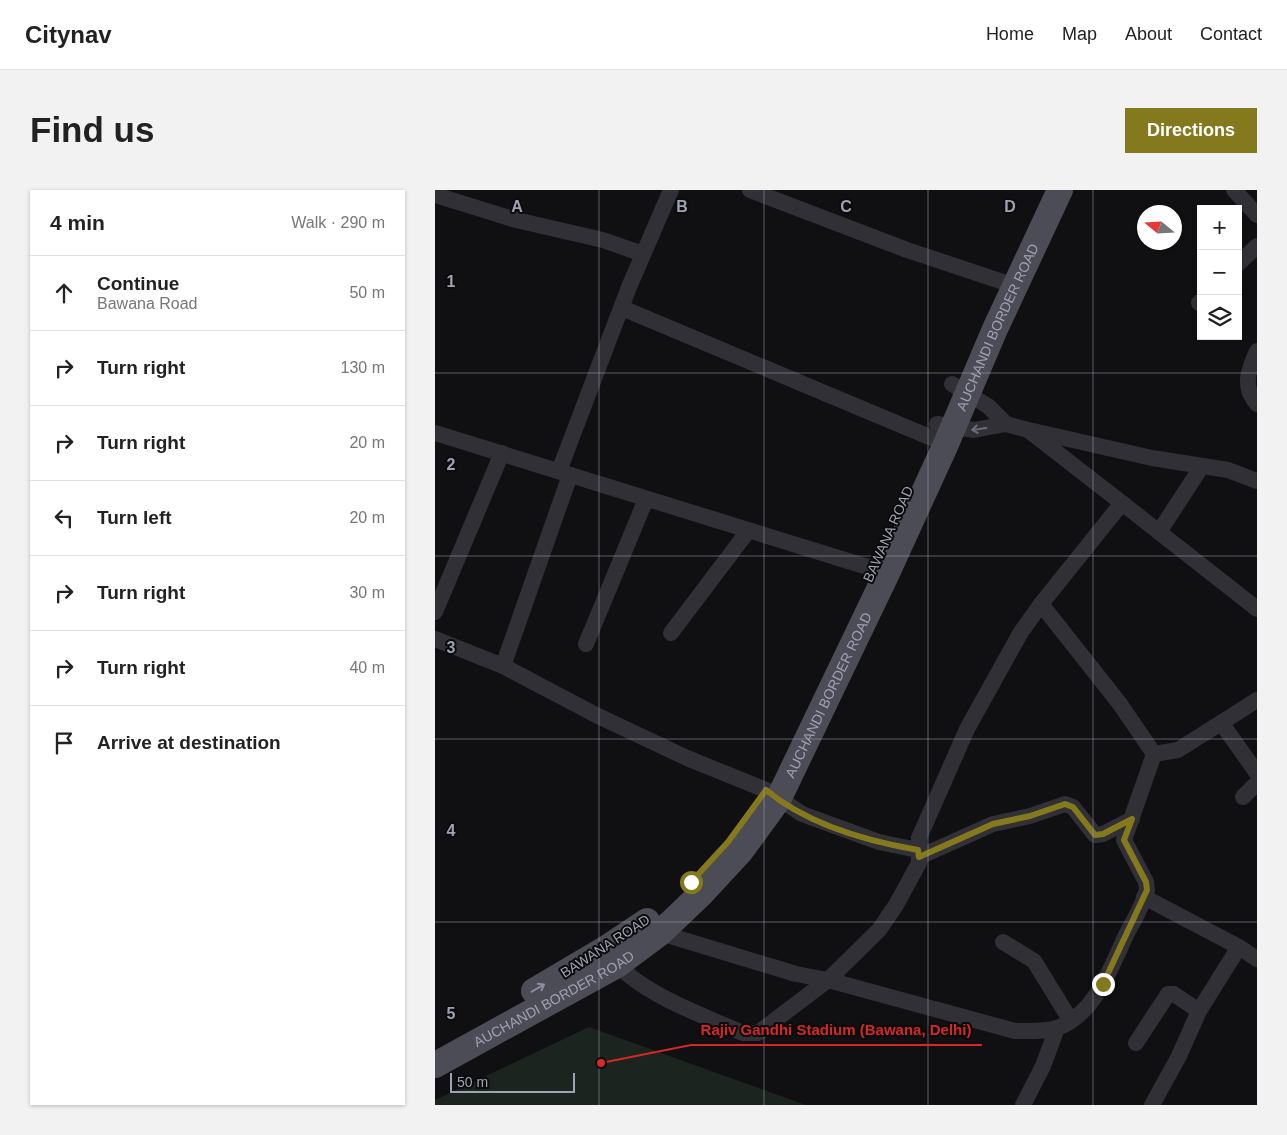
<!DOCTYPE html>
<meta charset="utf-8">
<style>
body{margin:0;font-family:Helvetica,sans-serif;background:#f2f2f2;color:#222}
.controls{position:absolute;right:15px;top:15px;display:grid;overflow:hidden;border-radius:0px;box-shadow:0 1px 4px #0004}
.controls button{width:45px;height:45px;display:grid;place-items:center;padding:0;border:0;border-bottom:1px solid #e0e0e0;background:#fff;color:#222;font:25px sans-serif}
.compass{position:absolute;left:702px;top:15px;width:45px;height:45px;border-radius:50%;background:#fff;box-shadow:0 1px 4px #0004;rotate:288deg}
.scale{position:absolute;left:15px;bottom:12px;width:125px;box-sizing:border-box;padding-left:5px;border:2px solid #9fa1b4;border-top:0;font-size:14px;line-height:18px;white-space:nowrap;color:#9fa1b4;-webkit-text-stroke:4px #0b0b0c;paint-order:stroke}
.stop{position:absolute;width:15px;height:15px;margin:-11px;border:4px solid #85791e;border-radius:50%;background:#fff}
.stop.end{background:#85791e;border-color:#fff;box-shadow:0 1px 5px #0008}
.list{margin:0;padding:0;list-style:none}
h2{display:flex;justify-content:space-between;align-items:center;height:65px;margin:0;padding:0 20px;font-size:21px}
h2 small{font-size:16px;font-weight:400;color:#767676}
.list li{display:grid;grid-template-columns:32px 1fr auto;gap:15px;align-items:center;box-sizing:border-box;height:75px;padding:0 20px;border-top:1px solid #e0e0e0}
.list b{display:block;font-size:19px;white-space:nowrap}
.list p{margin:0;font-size:16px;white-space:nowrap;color:#767676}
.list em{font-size:16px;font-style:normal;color:#767676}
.icon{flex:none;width:28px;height:28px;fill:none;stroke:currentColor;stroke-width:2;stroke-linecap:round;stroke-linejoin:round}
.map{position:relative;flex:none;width:822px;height:915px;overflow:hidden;border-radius:0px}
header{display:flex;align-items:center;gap:30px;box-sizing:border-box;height:70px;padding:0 25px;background:#fff;border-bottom:1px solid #e0e0e0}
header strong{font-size:24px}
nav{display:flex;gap:28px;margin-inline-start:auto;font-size:18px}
.intro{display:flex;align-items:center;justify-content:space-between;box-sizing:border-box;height:120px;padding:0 30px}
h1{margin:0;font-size:35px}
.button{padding:12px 22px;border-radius:0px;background:#85791e;color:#fff;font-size:18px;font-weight:700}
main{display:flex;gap:30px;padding:0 30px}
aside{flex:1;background:#fff;border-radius:0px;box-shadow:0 1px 4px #0004}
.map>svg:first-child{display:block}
</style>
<header>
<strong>Citynav</strong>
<nav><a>Home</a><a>Map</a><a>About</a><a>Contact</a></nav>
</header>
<div class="intro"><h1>Find us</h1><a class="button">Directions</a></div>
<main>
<aside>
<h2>4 min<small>Walk · 290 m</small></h2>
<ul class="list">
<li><svg class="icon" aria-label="ahead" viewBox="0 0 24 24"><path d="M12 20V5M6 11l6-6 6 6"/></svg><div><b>Continue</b><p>Bawana Road</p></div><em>50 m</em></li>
<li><svg class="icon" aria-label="right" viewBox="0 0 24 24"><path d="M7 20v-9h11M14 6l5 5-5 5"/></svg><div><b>Turn right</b></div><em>130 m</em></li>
<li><svg class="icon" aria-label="right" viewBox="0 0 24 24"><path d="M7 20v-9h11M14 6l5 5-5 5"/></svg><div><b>Turn right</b></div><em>20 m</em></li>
<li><svg class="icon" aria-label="left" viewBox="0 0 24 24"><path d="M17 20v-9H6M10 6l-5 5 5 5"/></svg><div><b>Turn left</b></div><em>20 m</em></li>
<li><svg class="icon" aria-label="right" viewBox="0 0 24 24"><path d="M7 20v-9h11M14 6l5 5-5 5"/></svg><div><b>Turn right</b></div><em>30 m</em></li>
<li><svg class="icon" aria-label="right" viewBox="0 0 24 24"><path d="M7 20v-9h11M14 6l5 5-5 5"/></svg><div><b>Turn right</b></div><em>40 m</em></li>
<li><svg class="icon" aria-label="arrive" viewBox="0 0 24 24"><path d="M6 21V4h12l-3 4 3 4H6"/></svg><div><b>Arrive at destination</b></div></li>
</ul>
</aside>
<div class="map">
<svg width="822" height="915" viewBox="0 0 822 915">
<rect width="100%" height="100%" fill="#100f11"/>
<path fill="#1b241e" d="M154 837 371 915H0V910Z"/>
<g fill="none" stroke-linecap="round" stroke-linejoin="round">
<g stroke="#303036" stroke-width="16">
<path d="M315 0 472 60 580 96"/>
<path d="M799 0 822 25"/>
<path d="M0 5 81 30 168 50 208 64"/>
<path d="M803 74 822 56"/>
<path d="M764 113 766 111"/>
<path d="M187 118 511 254"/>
<path d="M822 161C813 181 807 197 822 214"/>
<path d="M517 194 553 216 571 234"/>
<path d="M598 241 717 268 793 280 822 291"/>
<path d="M0 243 452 383"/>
<path d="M124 281 194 97 236 0"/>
<path d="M687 313 822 419"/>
<path d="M724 342 767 276"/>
<path d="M0 422 67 263"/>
<path d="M236 443 313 341"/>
<path d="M0 449 68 476 161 525 252 568 331 600 367 624 444 652 483 660"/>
<path d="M151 454 211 309"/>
<path d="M68 476 135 285"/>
<path d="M787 534 822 583"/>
<path d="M719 564 743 560 822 510"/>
<path d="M808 607 822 593"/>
<path d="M484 667 558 634 595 626 630 614 638 617 660 645 668 644 697 629"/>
<path d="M709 707 804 757 822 769"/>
<path d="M219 741 361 784 393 790 580 841C594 841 609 842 622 838 660 825 676 777 691 745 698 731 708 716 712 700L711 692 689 650 719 564 685 514 606 414 687 313 593 240 571 234 539 240 502 234"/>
<path d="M568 752 599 771 636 831"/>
<path d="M178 769C202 802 271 827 308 843H323L393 790 444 740 461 715 484 673V648L532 539 586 442 606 414"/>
<path d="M701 853 733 804H739L764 821"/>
<path d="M588 915 608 876 622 838"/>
<path d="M717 915 744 866 764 821 804 757"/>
</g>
<g stroke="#4c4c56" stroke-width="26">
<path d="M99 801 170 759 212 731"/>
<path id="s1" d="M0 875 182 775 225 743 267 703 305 662 343 610 452 383 511 254 560 139 625 0"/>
</g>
</g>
<defs><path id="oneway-shaft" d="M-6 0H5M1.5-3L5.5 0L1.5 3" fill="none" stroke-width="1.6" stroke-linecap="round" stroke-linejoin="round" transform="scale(1.25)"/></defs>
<use stroke="#6d6e7b" href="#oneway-shaft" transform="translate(544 239) rotate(172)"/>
<use stroke="#8e90a1" href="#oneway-shaft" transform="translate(103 798) rotate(-30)"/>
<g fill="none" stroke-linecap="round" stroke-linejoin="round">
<path stroke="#85791e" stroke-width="6" d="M256 692 293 652 331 600C372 634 431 651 483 660L484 667 558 634 595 626 630 614 638 617 660 645 668 644 697 629 689 650 711 692 712 700 668 794"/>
</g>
<path fill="none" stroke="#9fa1b4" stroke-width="1" stroke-opacity="0.55" d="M164 0V915M329 0V915M493 0V915M658 0V915M0 183H822M0 366H822M0 549H822M0 732H822"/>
<g text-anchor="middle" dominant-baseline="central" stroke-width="4" stroke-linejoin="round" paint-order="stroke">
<g font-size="14" fill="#9fa1b4" stroke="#0b0b0c">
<text stroke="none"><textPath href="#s1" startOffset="961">AUCHANDI BORDER ROAD</textPath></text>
<text transform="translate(453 344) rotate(-66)">BAWANA ROAD</text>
<text stroke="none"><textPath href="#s1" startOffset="556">AUCHANDI BORDER ROAD</textPath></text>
<text transform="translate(170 756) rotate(-33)">BAWANA ROAD</text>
<text stroke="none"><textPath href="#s1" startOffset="136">AUCHANDI BORDER ROAD</textPath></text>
</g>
</g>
<g font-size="16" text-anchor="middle" font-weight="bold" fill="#9fa1b4" stroke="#0b0b0c" stroke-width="4" stroke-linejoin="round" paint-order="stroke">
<text x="82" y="22">A</text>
<text x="247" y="22">B</text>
<text x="411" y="22">C</text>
<text x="575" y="22">D</text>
<text x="16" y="97">1</text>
<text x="16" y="280">2</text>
<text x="16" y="463">3</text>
<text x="16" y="646">4</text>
<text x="16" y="829">5</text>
</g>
<path fill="none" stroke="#d62828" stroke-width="2" d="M166 873L256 855H547"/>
<circle fill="#d62828" stroke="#0b0b0c" stroke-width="2" cx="166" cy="873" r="5"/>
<g font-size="15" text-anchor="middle" font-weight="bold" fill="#d62828" stroke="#0b0b0c" stroke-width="4" stroke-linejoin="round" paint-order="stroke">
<text x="401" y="845">Rajiv Gandhi Stadium (Bawana, Delhi)</text>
</g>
</svg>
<div class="controls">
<button>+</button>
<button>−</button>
<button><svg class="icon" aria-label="layers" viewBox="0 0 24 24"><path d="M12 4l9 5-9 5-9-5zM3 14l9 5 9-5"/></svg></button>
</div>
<svg class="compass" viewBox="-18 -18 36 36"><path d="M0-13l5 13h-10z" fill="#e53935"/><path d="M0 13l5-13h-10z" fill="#767676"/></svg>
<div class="scale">50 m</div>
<div class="stop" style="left:256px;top:692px"></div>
<div class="stop end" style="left:668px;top:794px"></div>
</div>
</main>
